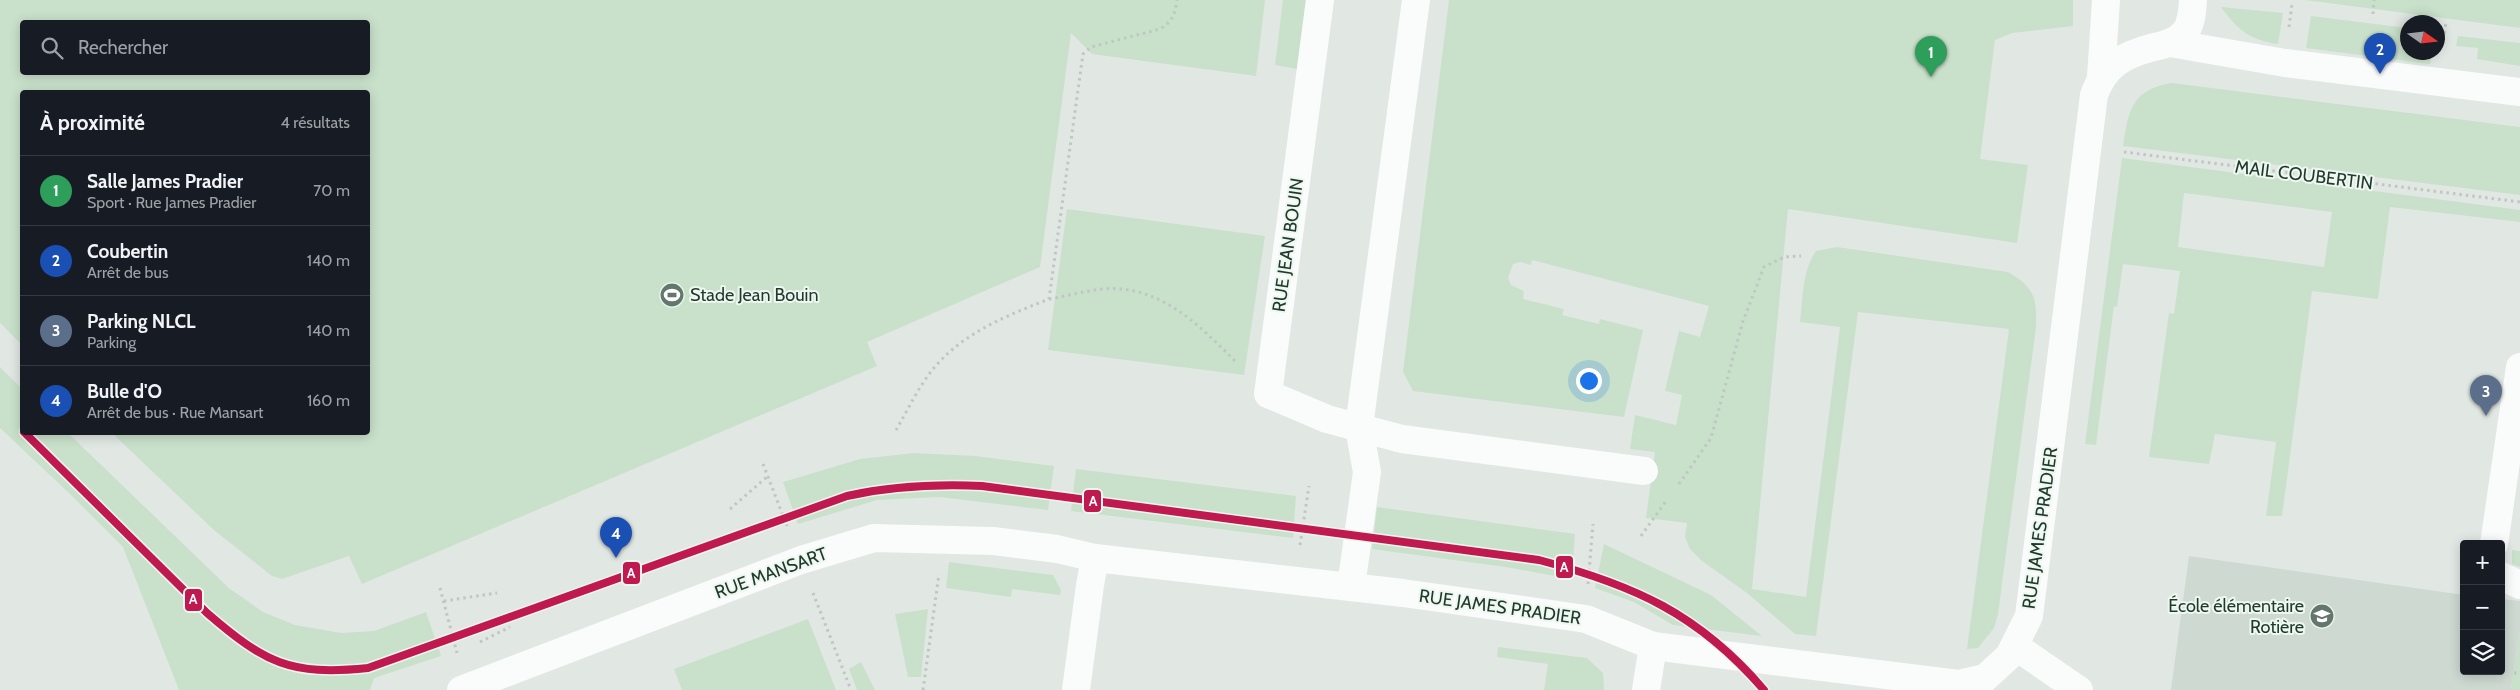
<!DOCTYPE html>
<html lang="fr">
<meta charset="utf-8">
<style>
body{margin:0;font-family:Cabin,sans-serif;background:#20242c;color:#f1f3f6}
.controls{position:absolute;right:15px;bottom:15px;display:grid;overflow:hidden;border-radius:5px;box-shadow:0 2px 12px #0003}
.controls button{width:45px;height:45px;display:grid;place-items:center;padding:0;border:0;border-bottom:1px solid #363941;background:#171b24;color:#f1f3f6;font:25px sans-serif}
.compass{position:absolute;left:2400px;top:15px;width:45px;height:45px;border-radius:50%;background:#171b24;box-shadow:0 2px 12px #0003;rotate:104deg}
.you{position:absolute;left:1588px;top:380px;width:18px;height:18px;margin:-12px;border:4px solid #fff;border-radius:50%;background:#1a73e8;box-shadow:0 0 0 8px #1a73e833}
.badge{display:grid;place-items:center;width:32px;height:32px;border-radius:50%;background:#d93025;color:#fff;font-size:16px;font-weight:700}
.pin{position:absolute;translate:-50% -41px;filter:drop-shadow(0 1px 2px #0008)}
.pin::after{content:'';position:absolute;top:26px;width:18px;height:15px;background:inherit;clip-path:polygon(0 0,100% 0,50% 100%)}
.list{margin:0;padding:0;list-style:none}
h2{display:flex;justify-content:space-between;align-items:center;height:65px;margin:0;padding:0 20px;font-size:21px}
h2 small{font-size:16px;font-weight:400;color:#9ea1a6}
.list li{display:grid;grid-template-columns:32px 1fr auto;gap:15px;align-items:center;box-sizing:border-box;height:70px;padding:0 20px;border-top:1px solid #363941}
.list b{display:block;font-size:19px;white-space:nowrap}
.list p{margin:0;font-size:16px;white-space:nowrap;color:#9ea1a6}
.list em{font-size:16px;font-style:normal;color:#9ea1a6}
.icon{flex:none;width:28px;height:28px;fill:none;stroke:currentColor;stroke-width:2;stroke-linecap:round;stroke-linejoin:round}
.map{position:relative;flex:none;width:2520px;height:690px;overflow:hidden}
.search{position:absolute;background:#171b24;box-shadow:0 2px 12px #0003;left:20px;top:20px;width:350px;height:55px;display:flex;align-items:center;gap:12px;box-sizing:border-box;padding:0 18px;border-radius:5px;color:#9ea1a6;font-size:19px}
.panel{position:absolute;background:#171b24;box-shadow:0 2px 12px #0003;left:20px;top:90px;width:350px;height:345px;border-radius:5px}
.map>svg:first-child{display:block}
</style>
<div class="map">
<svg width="2520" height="690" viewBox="0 0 2520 690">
<rect width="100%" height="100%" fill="#e1e7e3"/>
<path fill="#ced9d2" d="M2189 556 2464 595V671H2501V599L2520 601V630L2511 690H2171Z"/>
<g fill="#c9e1cb" fill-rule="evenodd">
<path d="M0 0H1265L1256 76 1092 54 1071 33 1040 267 867 342 877 366 362 584 349 556 282 579 272 576 215 531 112 433 368 432V92H22V345L0 323ZM22 22H368V72H22Z"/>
<path d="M1283 0H1306L1297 69 1275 65Z"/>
<path d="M1449 0H2073V26L2012 33 1995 40 1980 159 2028 165 2017 243 1788 209 1752 589 1806 597 1840 327 1800 322C1803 298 1802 271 1816 251L1837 247 2008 272C2034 287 2037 297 2036 327L1998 614 1994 628 1978 648 1967 649 2009 329 1858 312 1816 636 1795 634 1747 593 1702 561 1690 549 1685 537 1687 523 1646 518 1655 452 1630 449 1635 415 1676 425 1682 395 1665 391 1679 331 1700 337 1709 306 1532 260 1531 265 1521 262 1513 264 1508 278 1511 285 1524 291 1523 299 1564 309 1562 315 1599 324 1600 319 1643 330 1624 417 1413 391 1403 372Z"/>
<path d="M2305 0H2520V28Z"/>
<path d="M2221 7 2283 13 2278 44C2249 40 2238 30 2221 7Z"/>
<path d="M2311 16 2407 28 2408 52 2432 53 2430 64 2306 48Z"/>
<path d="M2458 36 2520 43V66L2477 59 2478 48 2456 46Z"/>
<path d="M2172 83 2520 127V195L2123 146C2128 111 2132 89 2172 83Z"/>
<path d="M2122 158 2520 210V222L2390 207 2378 299 2312 291 2282 516H2266L2276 442 2215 434 2209 464 2149 457 2169 313 2174 314 2180 271 2123 264 2117 307 2114 306 2096 445 2085 444ZM2184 193 2332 212 2324 267 2178 247Z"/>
<path d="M1067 209 1265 236 1244 375 1048 350Z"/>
<path d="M0 367 22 389V432L68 433 230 589 263 612 295 625 341 633 374 631 426 612 441 656 374 678 370 690H179L123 547 70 494 0 428Z"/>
<path d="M914 453 976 456 1054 466 1048 510 940 497 877 500 798 524 783 482 860 459Z"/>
<path d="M1076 469 1296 496 1293 538 1071 511Z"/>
<path d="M1377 507 1575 534 1572 579 1506 567 1372 549Z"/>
<path d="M1604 544 1711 595 1762 636 1673 625 1634 602 1595 588Z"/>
<path d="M2512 550 2520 551V567L2512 564Z"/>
<path d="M949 562 1053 575 1061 590 1060 595 1012 589 1011 597 946 588Z"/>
<path d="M928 609 921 677H908L895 614Z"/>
<path d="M808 619 836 690H682L674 669Z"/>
<path d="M2520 630V690H2511Z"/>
<path d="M1498 647 1587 658 1603 673 1604 690H1544L1548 664 1497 657Z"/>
<path d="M861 662 875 690H857L849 669Z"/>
</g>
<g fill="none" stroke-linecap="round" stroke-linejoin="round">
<g stroke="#bfc7c3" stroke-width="3" stroke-dasharray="2.5 4" stroke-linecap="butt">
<path d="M2373 14 2374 0"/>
<path d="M2289 27 2292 4"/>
<path d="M2442 46 2446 23"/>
<path d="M2124 152 2520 202"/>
<path d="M1049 299C1067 296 1085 291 1102 289 1160 284 1199 325 1236 362"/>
<path d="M896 430C905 415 913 398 923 383 952 337 1001 318 1049 299L1083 54 1091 47 1160 29C1173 21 1175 14 1177 0"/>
<path d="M763 464 787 526"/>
<path d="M1679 484 1711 438 1743 321 1764 267 1784 257 1801 256"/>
<path d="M730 509 768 476"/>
<path d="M1641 536 1666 501"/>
<path d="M1300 545 1309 486"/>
<path d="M1588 584 1593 524"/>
<path d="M440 588 457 653"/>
<path d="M813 593 851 690"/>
<path d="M444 601 497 593"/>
<path d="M480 642 510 627"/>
<path d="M2514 673H2520"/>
<path d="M923 690 939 574"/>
</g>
<g stroke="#fafbfb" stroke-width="28">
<path d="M1320 0 1268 394 1327 419 1402 439 1644 471"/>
<path d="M2170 43 2285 63 2520 92"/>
<path d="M2101 77 2106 0"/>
<path d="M2494 544 2520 367"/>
<path d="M2501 576 2520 585"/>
<path d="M1351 587 1367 472 1359 427 1416 0"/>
<path d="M2015 646 2079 690"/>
<path d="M461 690 801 560 874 538 993 541 1057 549 1095 558 1403 593 1586 619 1653 646 1959 684 1985 678 2009 656 2029 616 2094 95C2105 65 2123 55 2154 47 2165 45 2176 42 2184 33 2192 25 2192 11 2193 0"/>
<path d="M1076 690 1090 585 1095 558"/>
<path d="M1646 690 1653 646"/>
</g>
<defs>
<path id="tram-1" d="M24 432 207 613C265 663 290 676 368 668L847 496C892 486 936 484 982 486L1539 560C1634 585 1699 614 1764 690"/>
</defs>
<use href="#tram-1" stroke="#eef7f0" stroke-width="11"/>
<use href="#tram-1" stroke="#bf1950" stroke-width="8"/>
</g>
<defs>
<symbol id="stadium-disc" viewBox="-11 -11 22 22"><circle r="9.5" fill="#63776c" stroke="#eef7f0"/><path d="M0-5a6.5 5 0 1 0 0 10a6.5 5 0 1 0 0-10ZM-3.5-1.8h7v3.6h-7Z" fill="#fff"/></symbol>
<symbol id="school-disc" viewBox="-11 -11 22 22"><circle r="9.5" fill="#63776c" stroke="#eef7f0"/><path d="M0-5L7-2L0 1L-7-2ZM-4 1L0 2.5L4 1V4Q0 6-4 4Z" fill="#fff"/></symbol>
</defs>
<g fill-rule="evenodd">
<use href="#stadium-disc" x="658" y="281" width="28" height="28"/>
<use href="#school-disc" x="2308" y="602" width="28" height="28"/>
</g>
<g text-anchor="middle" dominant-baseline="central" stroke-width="4" stroke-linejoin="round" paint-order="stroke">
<g font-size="18" fill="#1f3a2c" stroke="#eef7f0">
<text transform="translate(2304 175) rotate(7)">MAIL COUBERTIN</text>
<text transform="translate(1288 245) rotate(-82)">RUE JEAN BOUIN</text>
<text transform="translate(2040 528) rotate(-82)">RUE JAMES PRADIER</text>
<text transform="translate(771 573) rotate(-20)">RUE MANSART</text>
<text transform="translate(1500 607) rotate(8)">RUE JAMES PRADIER</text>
</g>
<g font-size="18" fill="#1f3a2c" stroke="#eef7f0" text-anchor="start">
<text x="690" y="295">Stade Jean Bouin</text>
<text x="2304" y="606" text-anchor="end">École élémentaire<tspan x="2304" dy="21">Rotière</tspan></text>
</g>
</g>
<g stroke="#eef7f0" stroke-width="2">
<rect x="1083" y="489" width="19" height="24" rx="5" fill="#bf1950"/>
<rect x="1555" y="555" width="19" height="24" rx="5" fill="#bf1950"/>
<rect x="622" y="561" width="19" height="24" rx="5" fill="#bf1950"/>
<rect x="184" y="588" width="19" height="24" rx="5" fill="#bf1950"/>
</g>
<g font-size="14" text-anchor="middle" font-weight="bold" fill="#fff">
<text x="1093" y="506">A</text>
<text x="1564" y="572">A</text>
<text x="631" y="578">A</text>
<text x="193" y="604">A</text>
</g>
</svg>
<div class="controls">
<button>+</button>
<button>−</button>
<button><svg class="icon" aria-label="layers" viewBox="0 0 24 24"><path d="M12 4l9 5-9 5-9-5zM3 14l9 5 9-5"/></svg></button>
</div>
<svg class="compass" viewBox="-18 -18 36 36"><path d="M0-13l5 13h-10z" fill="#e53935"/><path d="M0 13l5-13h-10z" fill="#9ea1a6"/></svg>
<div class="you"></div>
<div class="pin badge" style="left:1931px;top:77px;background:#2e9e5b">1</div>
<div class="pin badge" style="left:2380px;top:74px;background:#1a4fb4">2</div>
<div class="pin badge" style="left:2486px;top:416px;background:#5c6f8a">3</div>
<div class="pin badge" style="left:616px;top:558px;background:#1a4fb4">4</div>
<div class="search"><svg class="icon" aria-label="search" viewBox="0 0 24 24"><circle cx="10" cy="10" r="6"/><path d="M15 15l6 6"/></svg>Rechercher</div>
<section class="panel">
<h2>À proximité<small>4 résultats</small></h2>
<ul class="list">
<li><span class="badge" style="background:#2e9e5b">1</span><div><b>Salle James Pradier</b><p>Sport · Rue James Pradier</p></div><em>70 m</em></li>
<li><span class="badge" style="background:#1a4fb4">2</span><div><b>Coubertin</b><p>Arrêt de bus</p></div><em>140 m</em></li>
<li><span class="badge" style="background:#5c6f8a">3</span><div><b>Parking NLCL</b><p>Parking</p></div><em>140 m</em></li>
<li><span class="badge" style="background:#1a4fb4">4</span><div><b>Bulle d'O</b><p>Arrêt de bus · Rue Mansart</p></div><em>160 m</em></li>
</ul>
</section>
</div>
